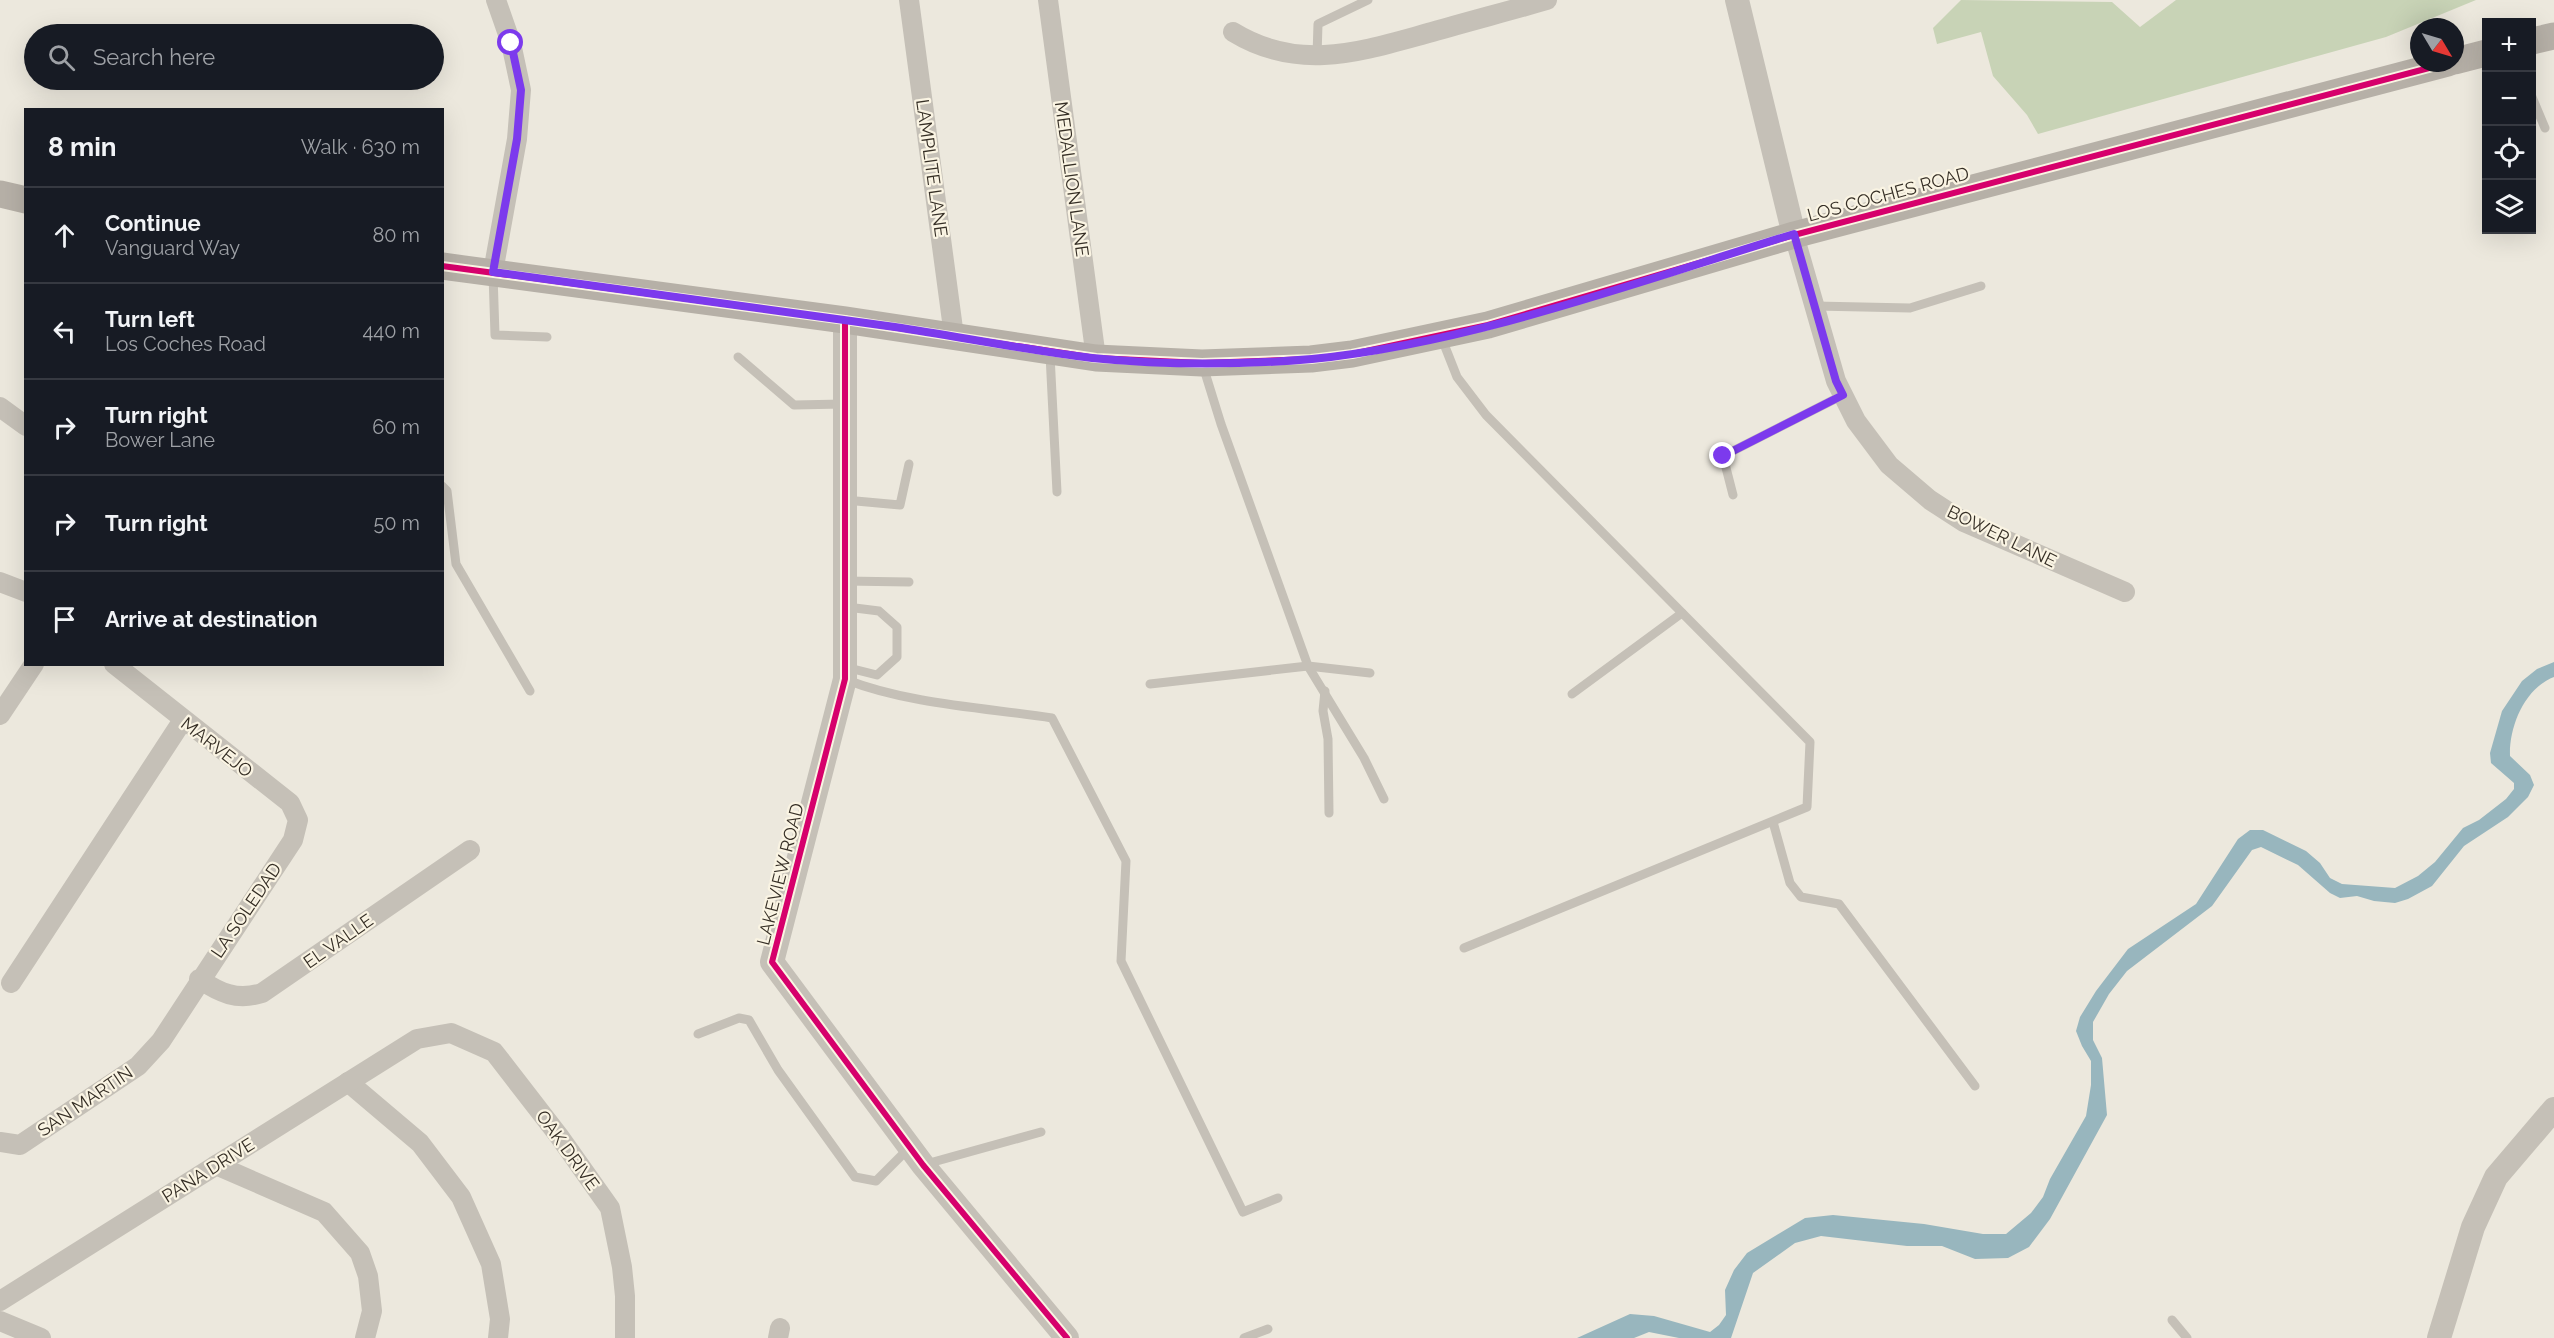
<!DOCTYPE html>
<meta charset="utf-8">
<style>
body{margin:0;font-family:Raleway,sans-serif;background:#20242c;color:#f1f3f6}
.controls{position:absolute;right:18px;top:18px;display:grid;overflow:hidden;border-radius:0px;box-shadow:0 6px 24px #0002}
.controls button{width:54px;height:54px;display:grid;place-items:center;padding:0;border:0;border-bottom:2px solid #363941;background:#171b24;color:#f1f3f6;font:30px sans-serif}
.compass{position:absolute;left:2410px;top:18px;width:54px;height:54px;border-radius:50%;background:#171b24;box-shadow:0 6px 24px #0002;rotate:128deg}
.stop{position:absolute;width:18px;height:18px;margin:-14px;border:4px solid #7c3aed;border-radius:50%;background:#fff}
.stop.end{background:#7c3aed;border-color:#fff;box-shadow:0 2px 6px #0008}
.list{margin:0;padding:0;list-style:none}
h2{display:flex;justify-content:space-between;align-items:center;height:78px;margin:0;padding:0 24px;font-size:26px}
h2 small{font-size:20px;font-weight:400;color:#9ea1a6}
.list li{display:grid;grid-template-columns:39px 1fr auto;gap:18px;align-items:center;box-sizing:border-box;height:96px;padding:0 24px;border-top:2px solid #363941}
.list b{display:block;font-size:22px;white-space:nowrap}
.list p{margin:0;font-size:20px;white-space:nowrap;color:#9ea1a6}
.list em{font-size:20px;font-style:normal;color:#9ea1a6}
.icon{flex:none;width:33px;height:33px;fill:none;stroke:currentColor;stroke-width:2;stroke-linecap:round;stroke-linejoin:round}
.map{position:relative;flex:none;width:2554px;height:1338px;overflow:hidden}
.search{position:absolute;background:#171b24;box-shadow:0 6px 24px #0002;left:24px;top:24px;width:420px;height:66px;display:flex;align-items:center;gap:15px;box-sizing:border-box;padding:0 21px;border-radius:33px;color:#9ea1a6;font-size:22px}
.panel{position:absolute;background:#171b24;box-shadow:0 6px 24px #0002;left:24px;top:108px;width:420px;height:558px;border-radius:0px}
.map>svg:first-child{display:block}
</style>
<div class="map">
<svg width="2554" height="1338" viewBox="0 0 2554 1338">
<rect width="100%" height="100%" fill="#ece8dd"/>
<path fill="#c8d3b6" d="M1961 0 2112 2 2140 27 2176 0H2476L2386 37 2038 134 2027 115 1993 76 1981 32 1937 44 1933 28Z"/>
<path fill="#98b6be" d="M2554 662V677C2525 688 2509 726 2510 756L2530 775 2534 785 2528 797 2508 817 2464 846 2432 886 2408 899 2395 903 2374 901 2357 896 2340 898 2330 893 2298 865 2261 847 2252 850 2212 906 2127 971 2109 994 2093 1022V1040L2102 1058 2107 1115 2050 1219 2029 1247 2008 1258 1975 1259 1942 1246H1907L1821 1236 1795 1243 1753 1273 1731 1338H1679L1649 1332 1634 1338H1577L1630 1314 1654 1316 1710 1332 1719 1325 1726 1315 1725 1290 1734 1270 1747 1253 1805 1218 1833 1215 1924 1224 1983 1234H2006L2031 1213 2043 1197 2050 1179 2086 1116 2091 1085V1061L2082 1046 2076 1031 2080 1017 2096 991 2128 949 2196 904 2238 839 2250 830H2263L2306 851 2320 863 2330 878 2342 884 2395 888 2418 876 2435 862 2463 828 2479 820 2506 799 2514 789V783L2491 763 2490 753 2502 711 2522 681 2537 669Z"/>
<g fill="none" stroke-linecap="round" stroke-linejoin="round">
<g stroke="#c5c0b7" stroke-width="9">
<path d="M1317 56 1318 24 1368 0"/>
<path d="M2532 97 2545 128"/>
<path d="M493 274 495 335 547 337"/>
<path d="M1815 306 1910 308 1981 286"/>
<path d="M1442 339 1457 377 1486 415 1810 742 1807 807 1464 948"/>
<path d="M1050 355 1057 492"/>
<path d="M738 357 794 405 843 404"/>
<path d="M1203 366 1221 424 1308 666 1364 758 1384 799"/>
<path d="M442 486 447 491 456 564 530 691"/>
<path d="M1733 495 1723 456 1843 395"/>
<path d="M845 500 900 505 909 464"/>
<path d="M845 581 909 582"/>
<path d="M845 667 877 675 897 657V627L879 611 847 607"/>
<path d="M847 680C908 704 987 708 1052 718L1126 861 1121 961 1243 1212 1278 1198"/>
<path d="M1150 684 1308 666 1370 673"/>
<path d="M1325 691 1323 711 1328 739 1329 813"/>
<path d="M1572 694 1682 613"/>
<path d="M1773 822 1790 883 1801 897 1839 904 1975 1086"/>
<path d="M698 1034 739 1018 749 1020 778 1070 855 1177 876 1181 908 1149"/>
<path d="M926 1164 1041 1132"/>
<path d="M2172 1320 2187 1338"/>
<path d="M1244 1338 1268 1329"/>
</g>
<g stroke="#c5c0b7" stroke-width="20">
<path d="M909 0 954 336"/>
<path d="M1048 0 1096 358"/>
<path d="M1233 32C1300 73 1362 51 1432 32 1470 21 1509 11 1547 0"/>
<path d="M1794 235 1836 381 1856 421 1889 465 1930 500 1964 522 2125 592"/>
<path d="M493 272 517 139 521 90 511 43 496 0"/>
<path d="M0 407 26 426"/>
<path d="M0 582 26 592"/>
<path d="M0 715 34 664"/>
<path d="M199 979C220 993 237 1001 262 993L470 850"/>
<path d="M11 983 183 720"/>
<path d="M348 1082 420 1143 461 1197 491 1264 500 1319 498 1338"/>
<path d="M0 1142 20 1145 138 1066 161 1041 293 840 298 820 290 803 114 664"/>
<path d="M216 1165 324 1212 360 1253 368 1276 372 1311 365 1338"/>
<path d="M0 1301 417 1039 451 1033 494 1052 559 1136 610 1208 622 1267 625 1296V1338"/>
<path d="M0 1321 41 1338"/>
<path d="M778 1338 780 1328"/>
</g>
<g stroke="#c5c0b7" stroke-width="24">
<path d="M1737 0 1794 235"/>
<path d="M845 320V679L772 962 923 1165 1067 1338"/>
<path d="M2439 1338 2473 1227 2496 1177 2554 1109"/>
</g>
<g stroke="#b6b0a7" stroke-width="27">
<path d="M2532 41 2554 36"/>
<path d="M2455 61 2486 53"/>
<path d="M0 194 26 200"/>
<path d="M442 266 845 320 1096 358 1202 363 1311 359 1352 354 1488 325 1794 235 2448 63"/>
</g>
<defs>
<g id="cycleway">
<path d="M442 266 845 320 1096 358 1202 363 1311 359 1352 354 1488 325 1794 235 2448 63"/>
<path d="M845 320V679L772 962 923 1165 1067 1338"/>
</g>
</defs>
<use href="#cycleway" stroke="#faf4e3" stroke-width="10"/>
<use href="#cycleway" stroke="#d6006c" stroke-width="6"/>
</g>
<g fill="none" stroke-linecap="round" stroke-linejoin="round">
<path stroke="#7c3aed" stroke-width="8" d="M511 43 521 90 517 139 493 272C627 290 761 308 895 327 961 337 1026 350 1092 358 1162 365 1242 365 1312 359 1472 343 1640 281 1794 234L1836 381 1843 395 1723 456"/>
</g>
<g text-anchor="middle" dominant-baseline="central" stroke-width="4.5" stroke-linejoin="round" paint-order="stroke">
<g font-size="18" fill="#352e25" stroke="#faf4e3">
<text transform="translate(932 168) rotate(82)">LAMPLITE LANE</text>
<text transform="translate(1072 179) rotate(82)">MEDALLION LANE</text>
<text transform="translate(1888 194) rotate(-15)">LOS COCHES ROAD</text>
<text transform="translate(2002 536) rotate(26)">BOWER LANE</text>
<text transform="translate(217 747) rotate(38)">MARVEJO</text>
<text transform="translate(780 874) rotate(-76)">LAKEVIEW ROAD</text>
<text transform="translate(246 910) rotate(-56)">LA SOLEDAD</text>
<text transform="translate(338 941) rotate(-35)">EL VALLE</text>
<text transform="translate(85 1101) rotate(-34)">SAN MARTIN</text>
<text transform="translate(568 1150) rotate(54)">OAK DRIVE</text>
<text transform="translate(208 1170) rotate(-32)">PANA DRIVE</text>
</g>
</g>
</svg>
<div class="controls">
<button>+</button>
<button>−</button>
<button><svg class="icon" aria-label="locate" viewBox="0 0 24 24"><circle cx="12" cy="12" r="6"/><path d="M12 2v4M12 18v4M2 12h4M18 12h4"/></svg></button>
<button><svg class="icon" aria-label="layers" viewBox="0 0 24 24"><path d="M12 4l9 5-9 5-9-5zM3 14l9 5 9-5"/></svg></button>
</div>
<svg class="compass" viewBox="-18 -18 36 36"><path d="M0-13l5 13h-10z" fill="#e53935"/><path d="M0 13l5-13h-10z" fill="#9ea1a6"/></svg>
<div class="stop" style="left:511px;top:43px"></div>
<div class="stop end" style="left:1723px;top:456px"></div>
<div class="search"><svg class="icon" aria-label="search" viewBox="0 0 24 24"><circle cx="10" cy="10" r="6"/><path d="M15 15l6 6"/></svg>Search here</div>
<section class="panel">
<h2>8 min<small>Walk · 630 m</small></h2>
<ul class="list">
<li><svg class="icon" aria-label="ahead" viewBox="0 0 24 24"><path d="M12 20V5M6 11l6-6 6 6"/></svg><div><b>Continue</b><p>Vanguard Way</p></div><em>80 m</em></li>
<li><svg class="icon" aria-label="left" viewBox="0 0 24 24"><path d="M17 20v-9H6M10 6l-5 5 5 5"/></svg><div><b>Turn left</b><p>Los Coches Road</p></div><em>440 m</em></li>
<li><svg class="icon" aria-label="right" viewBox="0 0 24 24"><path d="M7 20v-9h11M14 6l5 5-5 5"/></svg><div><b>Turn right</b><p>Bower Lane</p></div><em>60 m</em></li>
<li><svg class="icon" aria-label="right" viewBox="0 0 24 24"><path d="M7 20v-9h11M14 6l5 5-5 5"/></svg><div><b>Turn right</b></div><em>50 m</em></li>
<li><svg class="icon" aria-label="arrive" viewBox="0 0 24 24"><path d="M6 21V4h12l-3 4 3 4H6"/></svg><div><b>Arrive at destination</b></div></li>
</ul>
</section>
</div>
